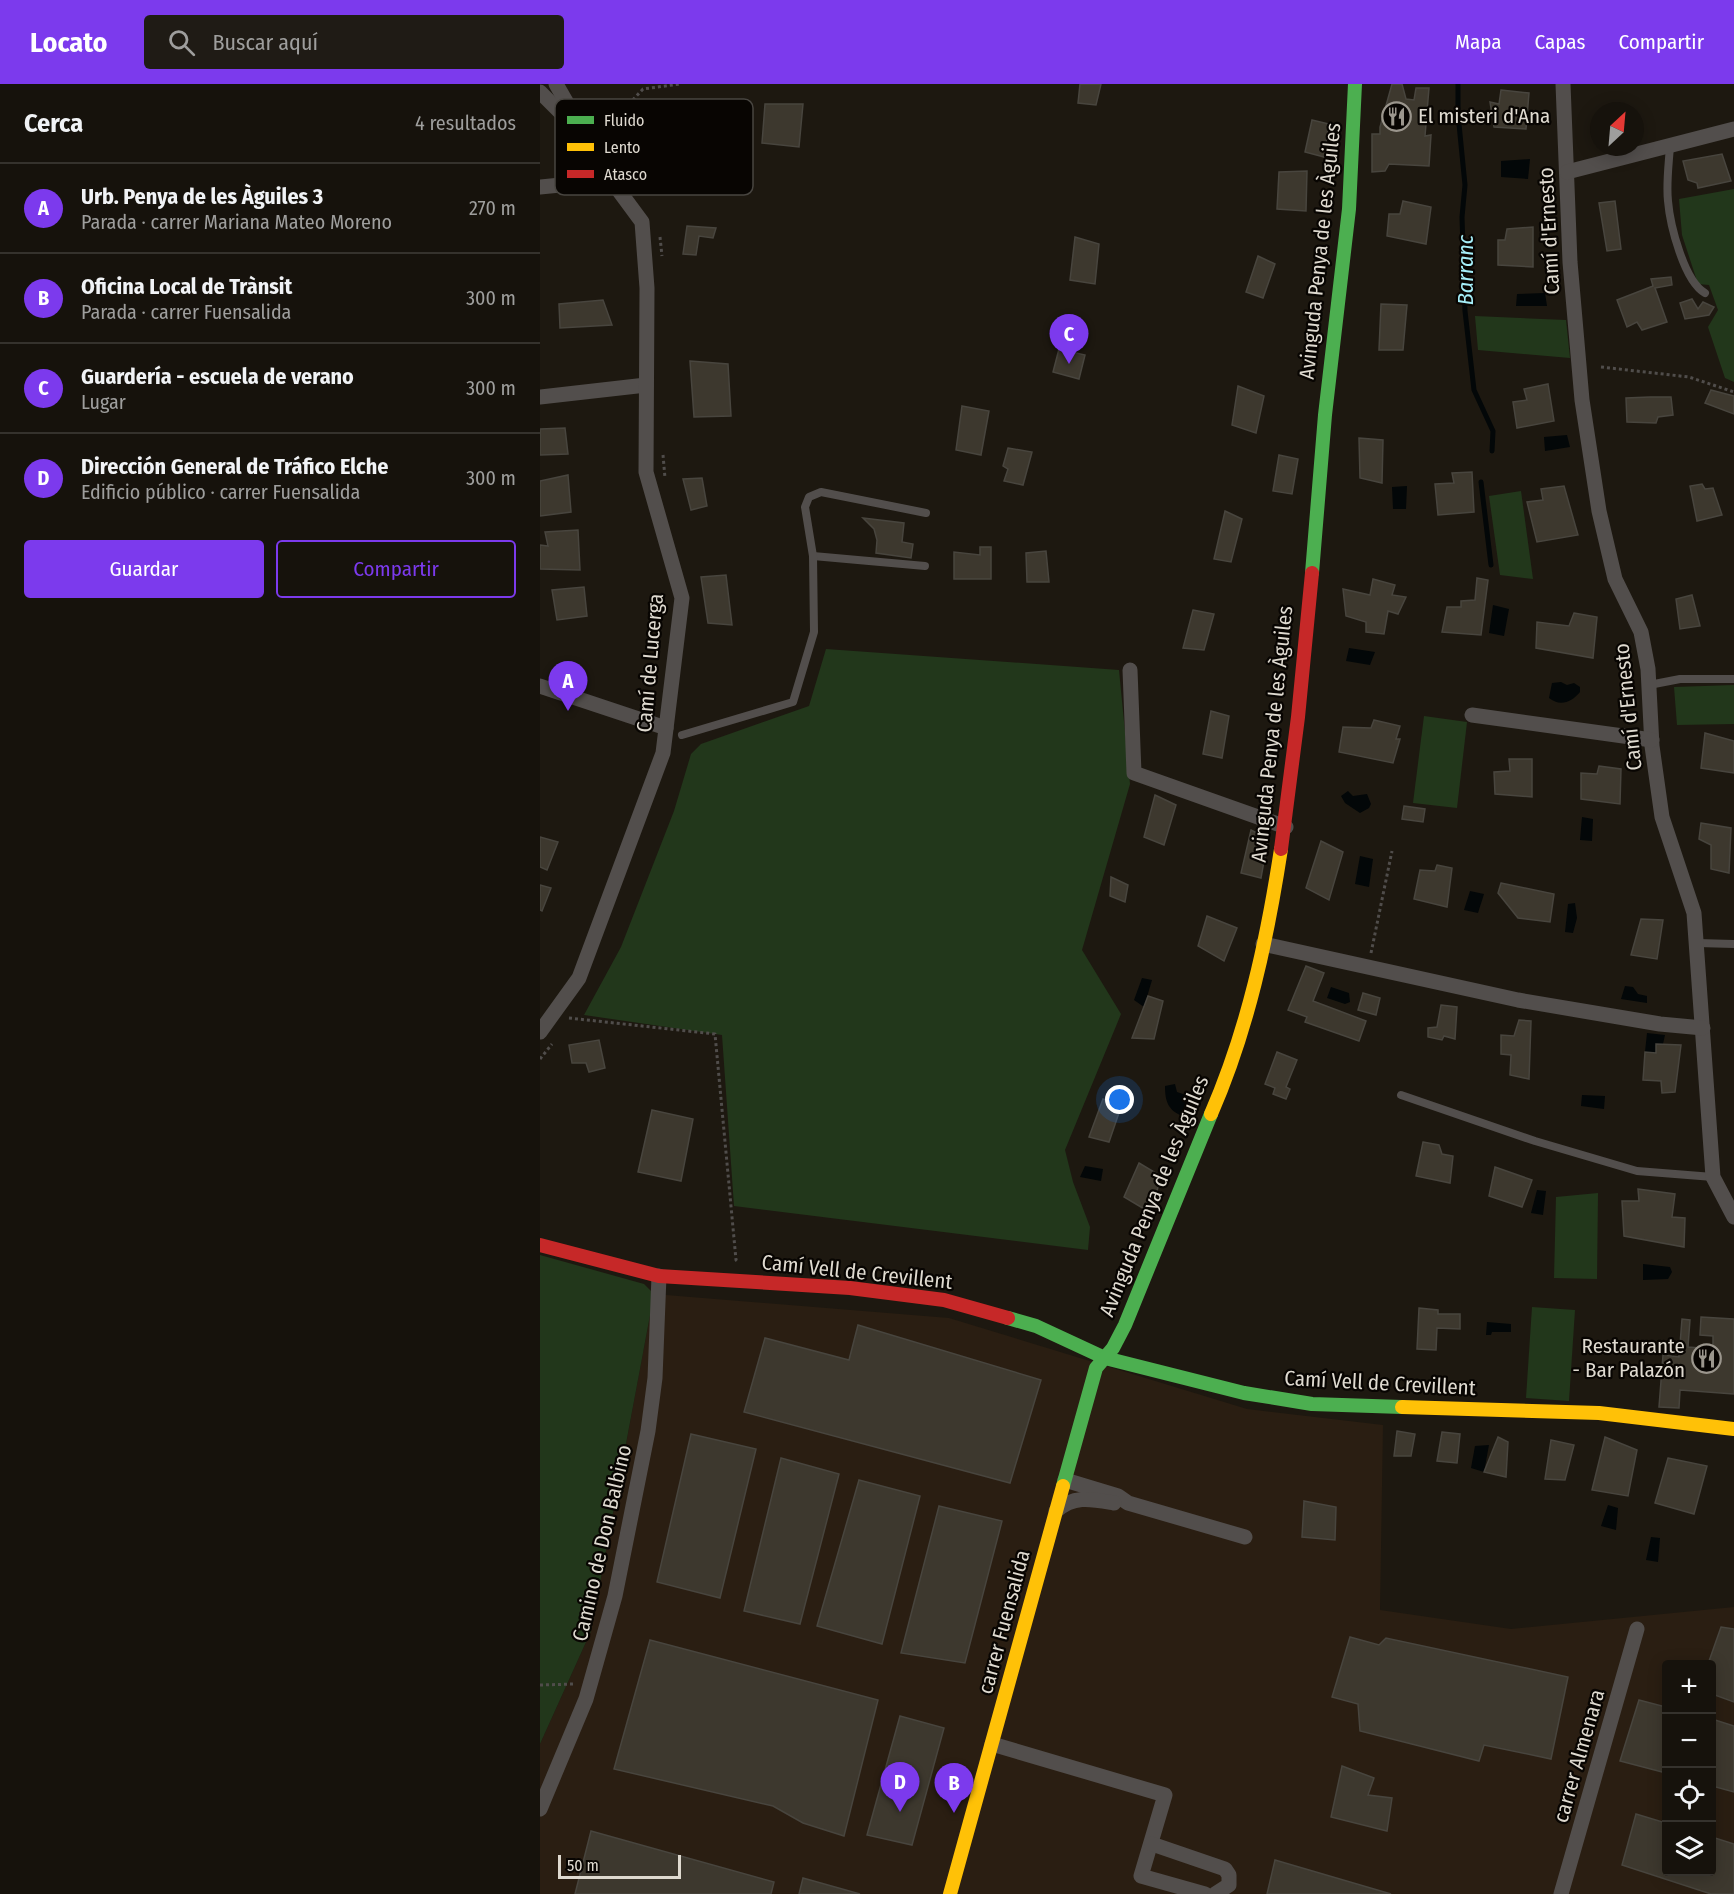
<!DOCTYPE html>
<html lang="es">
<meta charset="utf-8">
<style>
body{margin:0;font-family:"Fira Sans Condensed",sans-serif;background:#1f1b15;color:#f1f3f6}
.controls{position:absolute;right:18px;bottom:18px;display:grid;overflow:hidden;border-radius:6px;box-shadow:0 3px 15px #0003}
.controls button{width:54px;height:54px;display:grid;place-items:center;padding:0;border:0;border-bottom:2px solid #35322d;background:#16120c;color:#f1f3f6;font:30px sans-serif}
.compass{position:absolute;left:1050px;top:18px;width:54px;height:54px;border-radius:50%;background:#16120c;box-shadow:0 3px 15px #0003;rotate:26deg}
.scale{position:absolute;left:18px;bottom:15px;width:123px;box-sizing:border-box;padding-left:6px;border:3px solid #dfdad0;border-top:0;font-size:16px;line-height:21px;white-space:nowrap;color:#dfdad0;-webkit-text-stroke:4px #080502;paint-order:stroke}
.you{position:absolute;left:580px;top:1016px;width:21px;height:21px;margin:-15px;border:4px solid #fff;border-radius:50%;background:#1a73e8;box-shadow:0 0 0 9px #1a73e833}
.badge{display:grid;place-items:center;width:39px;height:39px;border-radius:50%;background:#7c3aed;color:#fff;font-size:20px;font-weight:700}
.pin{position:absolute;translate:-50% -50px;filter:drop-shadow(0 2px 3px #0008)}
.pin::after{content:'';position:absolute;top:32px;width:21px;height:18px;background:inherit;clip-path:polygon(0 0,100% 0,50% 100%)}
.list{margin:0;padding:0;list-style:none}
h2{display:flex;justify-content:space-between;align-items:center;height:78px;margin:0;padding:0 24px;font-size:26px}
h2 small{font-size:20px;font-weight:400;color:#9e9e9d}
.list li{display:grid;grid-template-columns:39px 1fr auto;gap:18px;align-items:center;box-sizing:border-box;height:90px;padding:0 24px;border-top:2px solid #35322d}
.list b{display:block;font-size:22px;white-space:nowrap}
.list p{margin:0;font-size:20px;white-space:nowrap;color:#9e9e9d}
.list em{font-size:20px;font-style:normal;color:#9e9e9d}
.actions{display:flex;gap:12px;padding:18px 24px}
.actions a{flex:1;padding:14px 0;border:2px solid #7c3aed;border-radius:6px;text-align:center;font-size:21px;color:#7c3aed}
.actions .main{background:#7c3aed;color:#fff}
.icon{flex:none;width:33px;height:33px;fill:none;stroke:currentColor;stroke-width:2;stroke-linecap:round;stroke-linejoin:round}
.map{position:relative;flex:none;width:1194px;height:1810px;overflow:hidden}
header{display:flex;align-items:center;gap:36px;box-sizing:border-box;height:84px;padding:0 30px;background:#7c3aed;color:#fff}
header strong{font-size:28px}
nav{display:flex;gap:33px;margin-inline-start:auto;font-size:21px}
.search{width:420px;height:54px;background:#1f1b15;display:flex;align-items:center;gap:15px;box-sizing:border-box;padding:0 21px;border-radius:6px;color:#9e9e9d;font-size:22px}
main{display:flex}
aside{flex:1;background:#16120c}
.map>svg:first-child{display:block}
</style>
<header>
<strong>Locato</strong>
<div class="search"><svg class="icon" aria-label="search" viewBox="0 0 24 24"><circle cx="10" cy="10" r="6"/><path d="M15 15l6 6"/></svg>Buscar aquí</div>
<nav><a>Mapa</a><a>Capas</a><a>Compartir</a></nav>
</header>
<main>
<aside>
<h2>Cerca<small>4 resultados</small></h2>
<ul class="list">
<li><span class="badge">A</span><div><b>Urb. Penya de les Àguiles 3</b><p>Parada · carrer Mariana Mateo Moreno</p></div><em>270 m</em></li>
<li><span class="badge">B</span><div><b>Oficina Local de Trànsit</b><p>Parada · carrer Fuensalida</p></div><em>300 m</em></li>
<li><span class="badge">C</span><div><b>Guardería - escuela de verano</b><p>Lugar</p></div><em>300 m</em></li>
<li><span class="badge">D</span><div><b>Dirección General de Tráfico Elche</b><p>Edificio público · carrer Fuensalida</p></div><em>300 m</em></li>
</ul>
<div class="actions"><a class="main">Guardar</a><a>Compartir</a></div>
</aside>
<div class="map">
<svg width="1194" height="1810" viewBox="0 0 1194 1810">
<rect width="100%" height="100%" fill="#1d1810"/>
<path fill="#2a1e12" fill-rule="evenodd" d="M114 1210 409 1234 707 1325 843 1341 840 1526 971 1545 1194 1523V1810H0V1660L51 1547ZM1126 1580H1172V1788H1126Z"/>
<g fill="#22371b">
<path d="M1194 105V298L1185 294 1168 243 1178 226 1169 201 1158 200 1142 151 1139 115Z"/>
<path d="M935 232 1026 236 1030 274 938 266Z"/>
<path d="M981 407 993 495 960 491 949 412Z"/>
<path d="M286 565 579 586 590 700 542 866 581 930 525 1066 533 1098 550 1143 548 1166 194 1122 182 951 44 931 81 863 134 727 151 670 161 660 269 622Z"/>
<path d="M1194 601V640L1137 641 1134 603Z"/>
<path d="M884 632 927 638 917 724 873 719Z"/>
<path d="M1058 1109 1057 1195 1014 1194 1016 1113Z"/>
<path d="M0 1171 104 1200 114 1210 51 1547 0 1660Z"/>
<path d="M992 1223 1035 1226 1029 1317 986 1314Z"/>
</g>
<g fill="#030708">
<path d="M990 75 988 95 961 93V77Z"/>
<path d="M1005 209 1007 222H976L977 210Z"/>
<path d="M1027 351 1030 363 1005 367 1004 353Z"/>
<path d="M867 402 866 425H853L852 403Z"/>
<path d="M953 521 969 525 964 552 949 549Z"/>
<path d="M809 564 835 568 830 581 806 577Z"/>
<path d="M1021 598 1027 601 1034 599 1040 603V608C1032 618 1020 623 1009 614L1012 599Z"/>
<path d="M808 707 813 712 827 710 831 720 829 724 820 729 805 719 801 712Z"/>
<path d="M1042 733 1053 735 1052 757 1040 756Z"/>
<path d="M820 772 833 775 829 803 815 800Z"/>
<path d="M930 807 944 810 938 829 924 826Z"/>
<path d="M1035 819 1037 834 1033 849 1025 848 1028 820Z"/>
<path d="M602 894 612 896 604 923 594 916Z"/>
<path d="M1085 902 1093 903 1098 910 1107 912V919L1081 915Z"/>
<path d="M791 903 809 909 810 918 805 920 787 914Z"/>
<path d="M1107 949 1125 951 1123 960H1116V969L1105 968Z"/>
<path d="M635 1000 637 1008 649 1012 655 1028 642 1032C628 1026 625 1017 625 1002Z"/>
<path d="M1042 1011 1065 1012 1064 1025 1041 1022Z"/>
<path d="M545 1082 563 1085 561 1097 540 1093Z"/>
<path d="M997 1106 1006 1107 1003 1131 991 1129Z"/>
<path d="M1103 1180 1130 1183 1132 1188 1128 1195 1103 1196Z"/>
<path d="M947 1238 971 1240V1248H952L951 1251H946Z"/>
<path d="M949 1361 944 1388 931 1384 935 1362Z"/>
<path d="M1068 1421 1078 1424 1076 1446 1061 1442Z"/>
<path d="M1111 1453 1120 1454 1118 1478 1106 1476Z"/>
</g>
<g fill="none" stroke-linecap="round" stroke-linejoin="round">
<g stroke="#030708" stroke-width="5">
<path d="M918 0V30L925 101 922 133 925 227 934 306 953 347 952 367"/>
<path d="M941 398 951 481"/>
</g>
</g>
<g fill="#3d382e" stroke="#48453e" stroke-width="1.5">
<path d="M540 0H561L556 21 538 19Z"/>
<path d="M852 0H862L866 15 874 16 876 4H889L885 52 891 51 889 82 849 80 845 87 832 88V50H840V43Z"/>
<path d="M961 6 989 9 986 45 954 43 950 18 959 20Z"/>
<path d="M225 20H263L259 63 222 59Z"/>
<path d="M772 36 789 40 784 73 765 68Z"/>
<path d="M1182 70 1191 97 1158 104 1157 99 1148 96 1143 77Z"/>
<path d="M767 87 766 127 737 125 739 88Z"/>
<path d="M863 117 891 123 886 160 847 152 849 130H860Z"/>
<path d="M1075 117 1081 165 1067 167 1059 119Z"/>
<path d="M147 142 176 144 173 154 159 152 156 171 143 170Z"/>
<path d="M993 143V183L958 181V156H965L967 145Z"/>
<path d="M535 153 559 160 555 200 530 196Z"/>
<path d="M718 172 735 180 723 214 706 208Z"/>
<path d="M1131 193 1132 201 1115 204 1127 238 1102 246 1097 238 1087 243 1077 216 1113 202 1111 195Z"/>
<path d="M1152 215 1158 225 1163 218 1174 223 1169 231 1145 235 1140 219Z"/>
<path d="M63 216 72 241 20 244 19 220Z"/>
<path d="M841 220 867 221 863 266H839Z"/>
<path d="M519 265 545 271 539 295 513 288Z"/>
<path d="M150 277 188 280 191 332 154 333Z"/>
<path d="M1008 300 1014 337 977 344 973 318 987 316 984 305Z"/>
<path d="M698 302 724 312 716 349 692 341Z"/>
<path d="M1171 306 1194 312V330L1165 319Z"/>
<path d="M1110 313H1131L1133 331 1118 333 1116 339 1087 338 1086 314Z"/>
<path d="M422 322 449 327 441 371 416 366Z"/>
<path d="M25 344 28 370 0 371V345Z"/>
<path d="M819 354 843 356 842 399 820 394Z"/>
<path d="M468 364 492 368 483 401 464 397 468 385 463 382Z"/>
<path d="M739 371 758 375 752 410 733 407Z"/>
<path d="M932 388 934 428 898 431 895 400 914 399 912 389Z"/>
<path d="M28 391 31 428 0 432V397Z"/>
<path d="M162 394 167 422 151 426 143 395Z"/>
<path d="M1162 400 1165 405 1173 404 1182 431 1157 437 1150 402Z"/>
<path d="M1024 402 1038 451 997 458 987 418 1003 416 1001 405Z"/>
<path d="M685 427 702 435 691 478 674 475Z"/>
<path d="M323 434 364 439 362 458 373 460 371 474 336 469 337 456 334 445Z"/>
<path d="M38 446 40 486 0 485V461L8 462 5 448Z"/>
<path d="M440 463H451V495H414V468L440 471Z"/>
<path d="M506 467 509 498H487L486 469Z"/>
<path d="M186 491 192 541 168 539 161 493Z"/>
<path d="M937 494 948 496 941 551 902 548 907 523H921V517L935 516Z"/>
<path d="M833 495 855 501 852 511 866 513 858 530 848 527 844 550 826 548V538L806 532 803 505 830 511Z"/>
<path d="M44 503 47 532 17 536 12 506Z"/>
<path d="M1152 511 1160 542 1140 545 1136 515Z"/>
<path d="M653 526 674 530 664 566 643 564Z"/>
<path d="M1034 529 1057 533 1053 574 996 564 997 538 1029 542Z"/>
<path d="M671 627 689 632 682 674 663 670Z"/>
<path d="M834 636 860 642 856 655H860L853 679 799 668 803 643 831 644Z"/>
<path d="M1165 649 1194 657V689L1161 684Z"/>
<path d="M969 675H992V713L955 710 954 688 970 687Z"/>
<path d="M1059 682 1081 685 1080 720 1041 715V689L1057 690Z"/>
<path d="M615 711 636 721 624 761 604 753Z"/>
<path d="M864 722 885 725 883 738 862 735Z"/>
<path d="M1161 739 1191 744 1189 789 1171 785V761L1159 755Z"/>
<path d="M711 746 728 755 721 794 701 789Z"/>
<path d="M0 753 18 758 7 786 0 783Z"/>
<path d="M781 757 803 768 789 816 766 804Z"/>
<path d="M897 781 912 784 907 823 874 815 880 786 895 787Z"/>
<path d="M571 793 588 801 585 818 570 812Z"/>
<path d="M961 799 1014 810 1010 838 978 834 958 809Z"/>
<path d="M0 801 11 804 2 827 0 826Z"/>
<path d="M667 832 697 844 684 877 658 862Z"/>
<path d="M1101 835 1123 836 1117 875 1091 871Z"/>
<path d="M766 882 784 889 773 917 826 937 819 957 765 938 767 933 748 926Z"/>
<path d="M823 909 840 914 836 931 818 926Z"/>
<path d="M608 912 623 917 614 955 592 954Z"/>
<path d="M901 921 917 923 915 955 904 952 902 956 888 953V944L897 943Z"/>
<path d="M979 936 991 937 989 995 970 991 971 971 961 970V951L974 952Z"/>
<path d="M59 956 65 984 49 988 46 979H32L29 961Z"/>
<path d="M1116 960 1141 961 1135 1008 1122 1009 1121 997 1103 996 1105 968 1116 969Z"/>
<path d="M737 968 757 976 746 1003 750 1005 746 1015 733 1010 735 1004 725 1000Z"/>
<path d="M563 1015 582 1020 569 1058 549 1053Z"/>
<path d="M112 1026 153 1035 141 1097 98 1088Z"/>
<path d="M883 1058 899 1061 902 1070 913 1072 910 1099 876 1092Z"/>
<path d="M599 1079 621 1092 611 1129 584 1113Z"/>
<path d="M955 1083 992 1096 982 1123 949 1112Z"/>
<path d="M1098 1105 1135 1110 1132 1133 1145 1134 1144 1163 1084 1152 1082 1117H1099Z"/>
<path d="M879 1224 898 1226V1230H920V1245L897 1244 896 1266 877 1265Z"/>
<path d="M1161 1233 1194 1235V1310L1140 1306 1139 1324 1119 1323 1123 1271 1139 1273 1142 1235 1150 1236 1148 1263 1173 1265V1252L1160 1251Z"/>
<path d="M318 1241 501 1296 470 1399 204 1328 225 1254 309 1276Z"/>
<path d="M857 1347 875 1350 871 1372H854Z"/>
<path d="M902 1348 920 1350 917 1379 897 1377Z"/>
<path d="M151 1350 216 1365 180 1514 117 1498Z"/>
<path d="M958 1353 968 1358 966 1393 944 1388Z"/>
<path d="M1065 1353 1097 1366 1088 1412 1052 1406Z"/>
<path d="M1011 1356 1034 1361 1025 1396 1005 1395Z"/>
<path d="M241 1374 299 1390 260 1540 204 1527Z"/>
<path d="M1128 1374 1167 1382 1154 1430 1115 1419Z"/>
<path d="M319 1396 380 1412 342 1560 277 1542Z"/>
<path d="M764 1417 796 1423 795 1456 762 1453Z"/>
<path d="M399 1422 462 1437 425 1579 361 1569Z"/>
<path d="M1181 1543 1194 1545V1618L1172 1610V1580H1168Z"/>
<path d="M810 1553 839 1561 846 1554 1028 1593 1011 1675 944 1661 939 1677 820 1647 818 1620 792 1613Z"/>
<path d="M110 1556 338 1616 304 1752 263 1739 233 1722 74 1685Z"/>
<path d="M1099 1616 1126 1623V1689L1080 1677Z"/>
<path d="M360 1632 404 1644 372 1761 327 1751Z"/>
<path d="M1172 1635 1194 1642V1708L1172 1702Z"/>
<path d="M802 1682 834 1694 828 1711 852 1714 847 1747 791 1733Z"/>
<path d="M1096 1730 1126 1739V1788H1172V1753L1194 1760V1810H1171L1082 1781Z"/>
<path d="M51 1747 234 1798 231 1810H35Z"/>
<path d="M735 1776 851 1810H727Z"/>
<path d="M263 1794 320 1810H259Z"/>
</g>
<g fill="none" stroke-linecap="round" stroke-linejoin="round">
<g stroke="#504d4b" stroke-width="3" stroke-dasharray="3 3" stroke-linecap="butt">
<path d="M60 51 103 5 140 0"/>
<path d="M120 153 122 172"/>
<path d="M1061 283 1149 293 1194 308"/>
<path d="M123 371 125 394"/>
<path d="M831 869 852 767"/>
<path d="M29 934 175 950 196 1176 198 1178"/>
<path d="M0 975 12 960"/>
<path d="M0 1601 34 1600"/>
</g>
<g stroke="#524e4c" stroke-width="8">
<path d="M1130 61C1129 79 1126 99 1128 117 1130 141 1144 197 1165 209"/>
<path d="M273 472 385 482"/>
<path d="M1109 601 1140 595H1194"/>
<path d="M142 651 253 618 274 548 273 472 265 423 269 413 281 408 386 429"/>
<path d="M1157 859 1194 860"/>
<path d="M861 1011 995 1057 1097 1087 1173 1093"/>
</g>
<g stroke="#524e4c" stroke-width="15">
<path d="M1023 0 1030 178 1042 316 1059 427 1075 495 1101 548 1108 585 1112 662 1122 733 1154 829 1173 1093 1194 1133"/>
<path d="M0 8 32 40"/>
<path d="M1027 88 1194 45"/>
<path d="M0 103 71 96"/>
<path d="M0 313 106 301"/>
<path d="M590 586 594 689 746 743"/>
<path d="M0 602 126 644"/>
<path d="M932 631 1112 656"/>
<path d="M723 860 978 916 1120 940 1163 944"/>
<path d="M0 948 39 894 123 669 142 514 106 388 107 204 102 138 71 96 16 0"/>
<path d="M525 1396 578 1412 588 1419 705 1453"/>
<path d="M516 1427C534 1411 551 1415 574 1419"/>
<path d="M452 1660 625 1711 601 1792 665 1810"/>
<path d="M0 1725 46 1615 75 1512 108 1347 115 1294 119 1192"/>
<path d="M612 1760 685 1785 689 1791V1801L675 1810"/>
<path d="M1021 1810 1097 1545"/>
</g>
<g stroke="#4caf50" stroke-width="14">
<path d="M772 489 785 331 809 125 815 0"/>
<path d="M468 1234 496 1242 565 1274 704 1309 772 1320 862 1323"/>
<path d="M523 1402 556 1284 573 1264 585 1241 671 1030"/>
</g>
<g stroke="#ffc107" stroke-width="14">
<path d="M671 1030C708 945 727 856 741 765"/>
<path d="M862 1323 1059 1329 1194 1345"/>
<path d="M410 1810 523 1402"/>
</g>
<g stroke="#c62828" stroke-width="14">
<path d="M741 765 758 633 772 489"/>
<path d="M0 1161 119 1192 310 1204 404 1216 468 1234"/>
</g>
</g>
<defs>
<symbol id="restaurant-ring" viewBox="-11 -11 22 22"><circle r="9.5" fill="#080502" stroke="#9b968d" stroke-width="1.5"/><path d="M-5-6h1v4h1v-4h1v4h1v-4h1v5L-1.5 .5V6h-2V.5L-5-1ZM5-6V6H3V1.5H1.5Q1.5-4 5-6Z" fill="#9b968d"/></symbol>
</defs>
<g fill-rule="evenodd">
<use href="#restaurant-ring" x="840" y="16" width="33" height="33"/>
<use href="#restaurant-ring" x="1150" y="1258" width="33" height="33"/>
</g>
<g text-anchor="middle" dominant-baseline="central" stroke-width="4.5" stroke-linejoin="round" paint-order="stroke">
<g font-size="21" fill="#dfdad0" stroke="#080502" text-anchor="start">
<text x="878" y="32">El misteri d'Ana</text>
<text x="1145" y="1262" text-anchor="end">Restaurante<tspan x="1145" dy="24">- Bar Palazón</tspan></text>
</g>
<g font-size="21" fill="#dfdad0" stroke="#080502">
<text transform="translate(1009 147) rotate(-93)">Camí d'Ernesto</text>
<text transform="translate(780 167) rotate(-84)">Avinguda Penya de les Àguiles</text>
<text transform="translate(110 579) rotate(-85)">Camí de Lucerga</text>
<text transform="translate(1088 623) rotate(-96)">Camí d'Ernesto</text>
<text transform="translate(732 650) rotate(-84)">Avinguda Penya de les Àguiles</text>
<text transform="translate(614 1112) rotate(-68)">Avinguda Penya de les Àguiles</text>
<text transform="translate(317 1188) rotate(6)">Camí Vell de Crevillent</text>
<text transform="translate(840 1299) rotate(3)">Camí Vell de Crevillent</text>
<text transform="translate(62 1459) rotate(-77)">Camino de Don Balbino</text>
<text transform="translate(464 1538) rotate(-75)">carrer Fuensalida</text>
<text transform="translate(1039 1672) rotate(-74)">carrer Almenara</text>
</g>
<g font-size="22" font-style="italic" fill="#a5eef8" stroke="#080502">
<text transform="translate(925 186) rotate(-90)">Barranc</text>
</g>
</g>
<rect x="15" y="15" width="198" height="96" rx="9" fill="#080502" stroke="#484540" stroke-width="1.5"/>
<rect x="27" y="32" width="27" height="8" fill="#4caf50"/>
<rect x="27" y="59" width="27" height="8" fill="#ffc107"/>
<rect x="27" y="86" width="27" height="8" fill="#c62828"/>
<g font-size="16" fill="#dfdad0">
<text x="64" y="42">Fluido</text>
<text x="64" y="69">Lento</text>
<text x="64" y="96">Atasco</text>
</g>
</svg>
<div class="controls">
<button>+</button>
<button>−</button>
<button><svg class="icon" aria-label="locate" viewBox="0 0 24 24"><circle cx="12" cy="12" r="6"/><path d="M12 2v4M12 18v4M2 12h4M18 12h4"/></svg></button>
<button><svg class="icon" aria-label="layers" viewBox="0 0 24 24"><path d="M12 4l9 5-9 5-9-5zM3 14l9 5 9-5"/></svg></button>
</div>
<svg class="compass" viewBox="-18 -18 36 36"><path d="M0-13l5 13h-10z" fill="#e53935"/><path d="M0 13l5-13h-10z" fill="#9e9e9d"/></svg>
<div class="scale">50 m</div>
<div class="you"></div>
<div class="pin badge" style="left:28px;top:627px">A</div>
<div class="pin badge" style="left:414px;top:1729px">B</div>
<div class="pin badge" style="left:529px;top:280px">C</div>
<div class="pin badge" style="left:360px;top:1728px">D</div>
</div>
</main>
